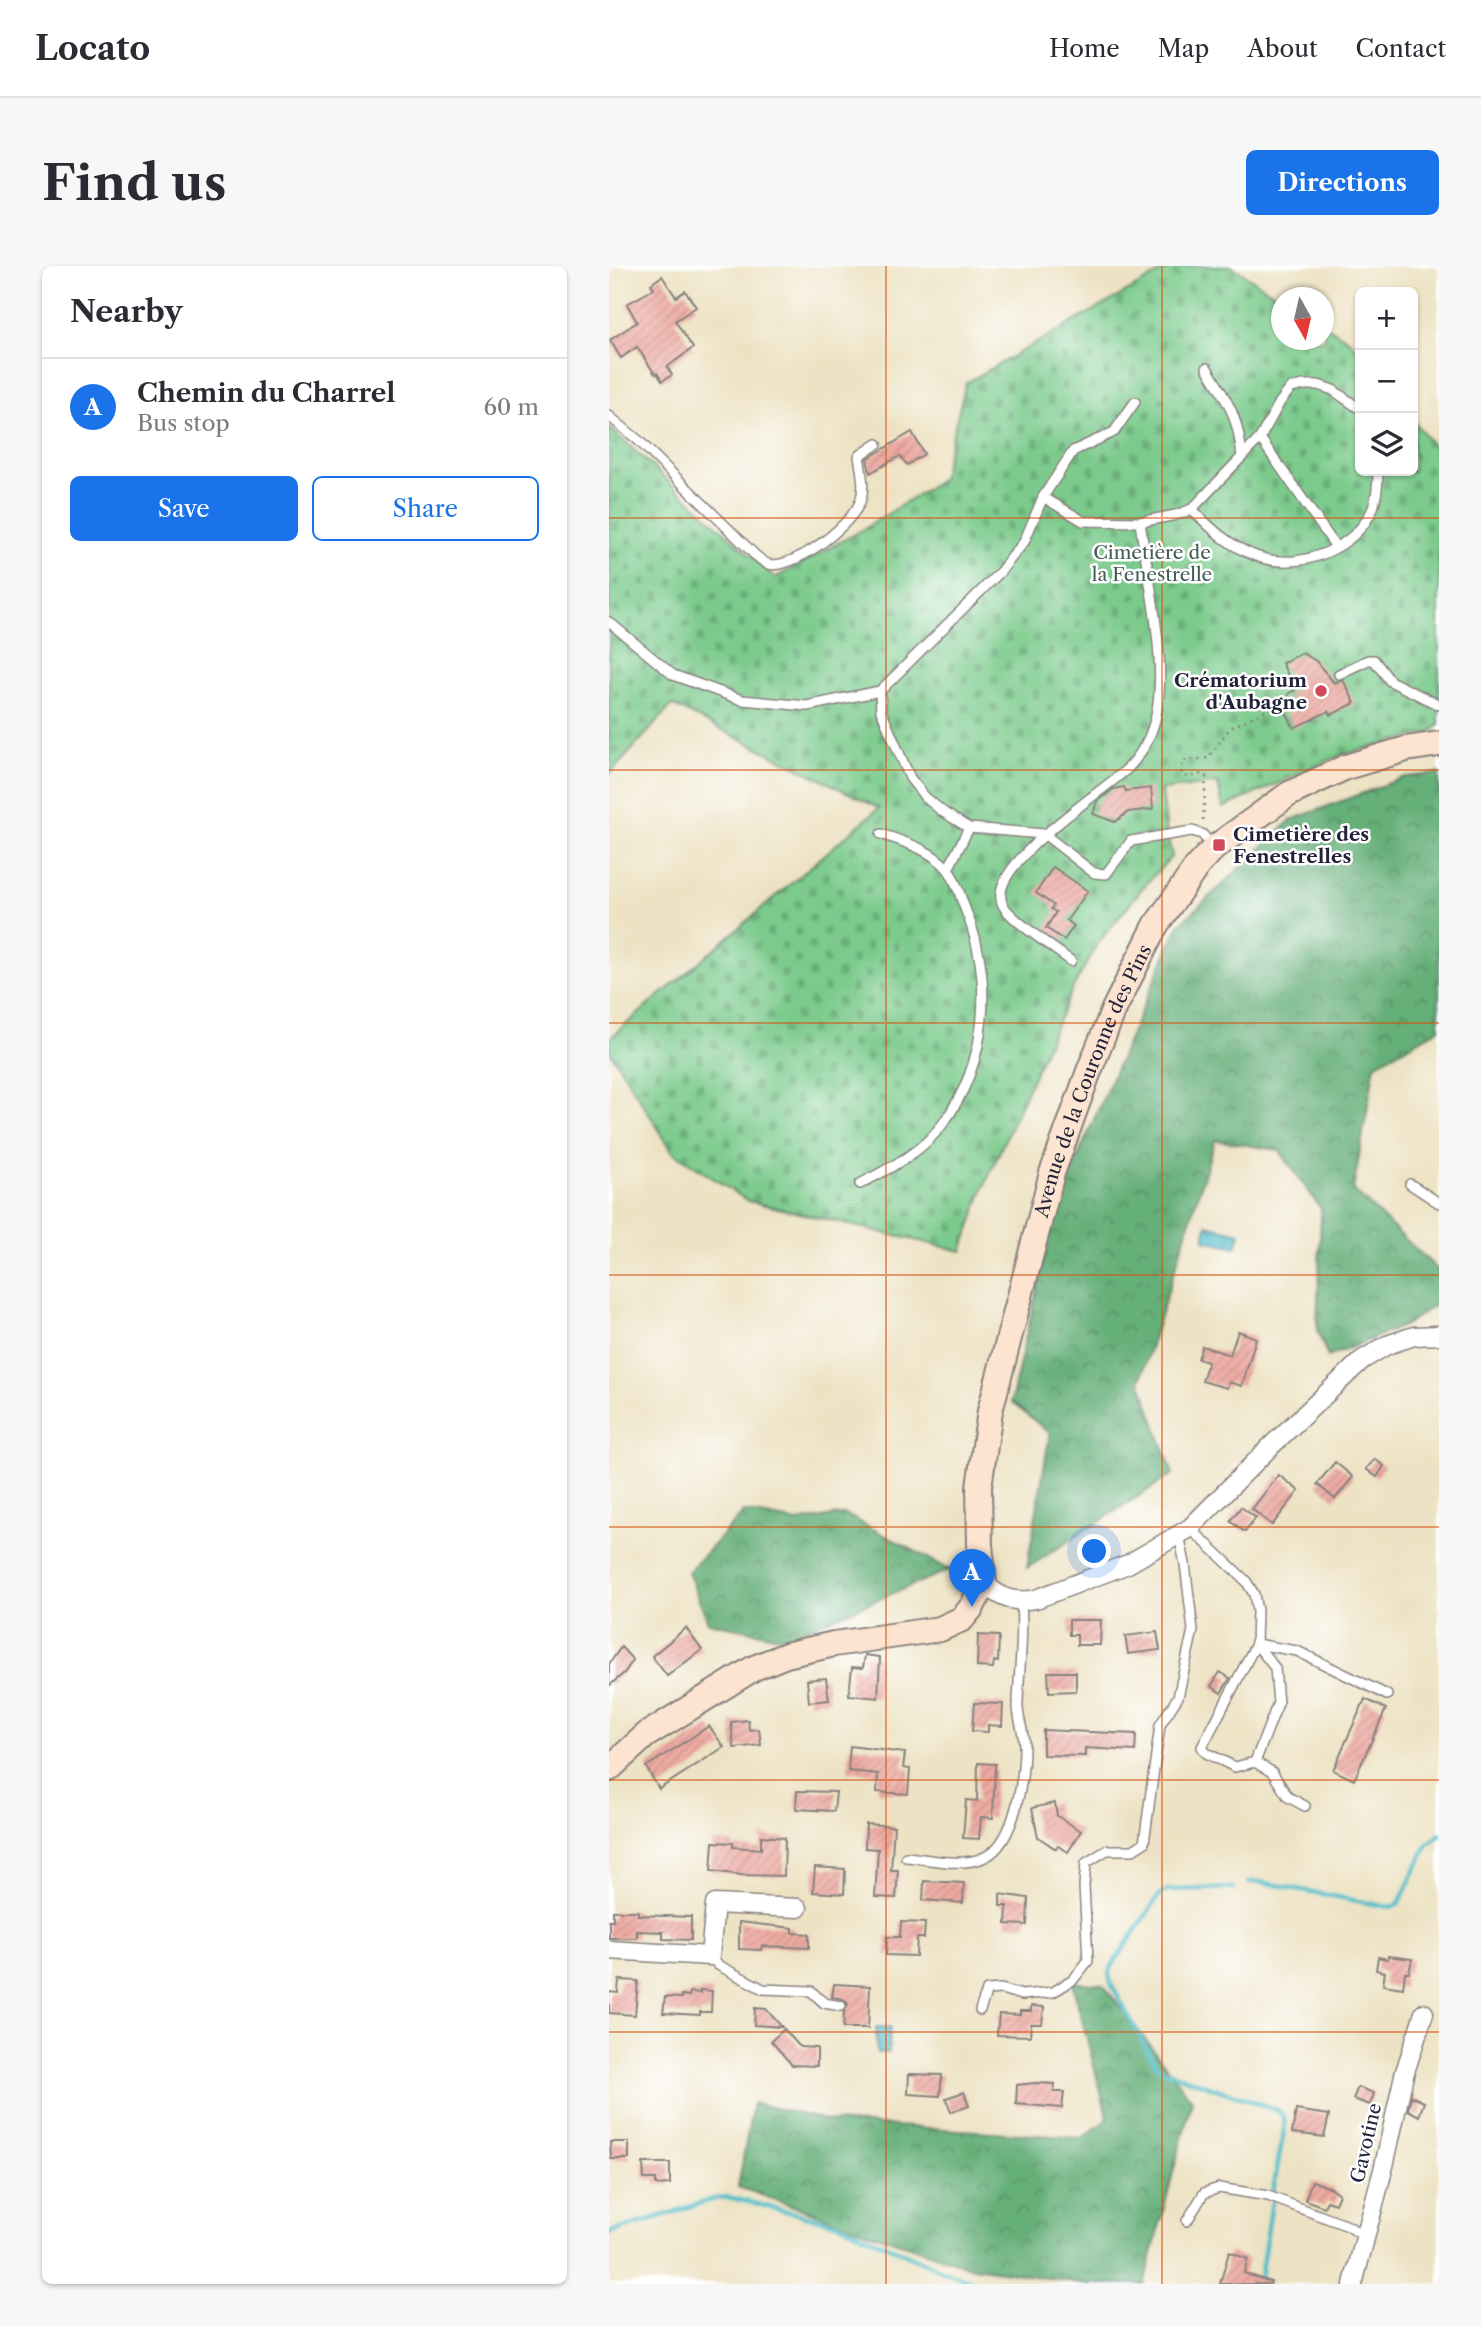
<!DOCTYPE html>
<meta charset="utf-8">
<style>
body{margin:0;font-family:"Libre Caslon Text",serif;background:#f7f7f7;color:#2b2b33}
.controls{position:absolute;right:21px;top:21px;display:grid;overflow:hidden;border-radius:10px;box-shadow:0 2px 5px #0004}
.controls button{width:63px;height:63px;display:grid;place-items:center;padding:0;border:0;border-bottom:2px solid #e1e1e2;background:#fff;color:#2b2b33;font:35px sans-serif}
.compass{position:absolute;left:662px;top:21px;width:63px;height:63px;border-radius:50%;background:#fff;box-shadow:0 2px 5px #0004;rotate:172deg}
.you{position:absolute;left:486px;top:1286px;width:24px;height:24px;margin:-18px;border:5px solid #fff;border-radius:50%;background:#1a73e8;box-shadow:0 0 0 10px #1a73e833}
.badge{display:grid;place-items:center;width:46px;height:46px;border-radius:50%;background:#1a73e8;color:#fff;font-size:23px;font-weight:700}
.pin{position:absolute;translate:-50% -58px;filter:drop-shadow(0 2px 4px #0008)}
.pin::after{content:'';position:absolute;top:37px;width:24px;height:21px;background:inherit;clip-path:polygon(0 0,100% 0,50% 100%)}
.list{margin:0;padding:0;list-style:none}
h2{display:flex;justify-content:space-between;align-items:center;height:91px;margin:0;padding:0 28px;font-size:30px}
h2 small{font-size:23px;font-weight:400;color:#7c7c81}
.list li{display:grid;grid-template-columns:46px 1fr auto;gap:21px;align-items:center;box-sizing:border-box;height:98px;padding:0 28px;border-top:2px solid #e1e1e2}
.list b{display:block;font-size:26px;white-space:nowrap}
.list p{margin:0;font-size:23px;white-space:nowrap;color:#7c7c81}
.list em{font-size:23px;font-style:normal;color:#7c7c81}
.actions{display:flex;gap:14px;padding:21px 28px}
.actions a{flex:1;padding:16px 0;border:2px solid #1a73e8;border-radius:10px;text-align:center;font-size:24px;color:#1a73e8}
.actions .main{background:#1a73e8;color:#fff}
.icon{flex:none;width:38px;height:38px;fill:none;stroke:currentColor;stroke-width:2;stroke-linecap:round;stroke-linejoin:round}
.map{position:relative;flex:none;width:830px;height:2018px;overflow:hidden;border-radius:10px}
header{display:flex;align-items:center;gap:42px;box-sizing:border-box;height:98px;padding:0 35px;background:#fff;border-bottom:2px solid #e1e1e2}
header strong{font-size:33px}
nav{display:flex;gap:38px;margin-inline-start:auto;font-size:24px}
.intro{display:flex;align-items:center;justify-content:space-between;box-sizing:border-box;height:168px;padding:0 42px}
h1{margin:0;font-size:49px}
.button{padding:18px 32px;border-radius:10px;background:#1a73e8;color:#fff;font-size:24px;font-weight:700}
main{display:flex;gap:42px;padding:0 42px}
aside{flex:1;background:#fff;border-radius:10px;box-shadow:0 2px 5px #0004}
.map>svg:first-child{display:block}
</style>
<header>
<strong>Locato</strong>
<nav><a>Home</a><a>Map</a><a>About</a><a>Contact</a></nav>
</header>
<div class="intro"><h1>Find us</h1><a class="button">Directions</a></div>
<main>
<aside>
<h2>Nearby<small></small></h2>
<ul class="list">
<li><span class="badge">A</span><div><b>Chemin du Charrel</b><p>Bus stop</p></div><em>60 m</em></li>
</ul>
<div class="actions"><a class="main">Save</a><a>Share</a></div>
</aside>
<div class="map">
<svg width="830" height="2018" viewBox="0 0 830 2018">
<defs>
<pattern id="forest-crowns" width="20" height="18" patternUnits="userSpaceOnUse" patternTransform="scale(1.75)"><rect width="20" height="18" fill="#65af78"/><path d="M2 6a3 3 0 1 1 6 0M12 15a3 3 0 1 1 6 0" fill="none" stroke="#538e64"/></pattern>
<pattern id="cemetery-stones" width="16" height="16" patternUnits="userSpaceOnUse" patternTransform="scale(1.75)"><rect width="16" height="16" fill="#7ccb8c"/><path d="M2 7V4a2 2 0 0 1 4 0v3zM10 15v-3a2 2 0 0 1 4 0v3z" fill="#6bae7a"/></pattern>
<pattern id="water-ripples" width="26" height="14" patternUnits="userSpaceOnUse" patternTransform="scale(1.75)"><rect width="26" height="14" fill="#4fbcc7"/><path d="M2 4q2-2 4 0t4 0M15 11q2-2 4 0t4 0" fill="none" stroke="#4198a3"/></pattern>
<pattern id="building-hatch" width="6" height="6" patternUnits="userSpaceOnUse" patternTransform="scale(1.75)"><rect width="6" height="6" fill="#edaaa2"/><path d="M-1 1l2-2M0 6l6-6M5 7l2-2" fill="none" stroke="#cb928c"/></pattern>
</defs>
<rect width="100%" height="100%" fill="#fff"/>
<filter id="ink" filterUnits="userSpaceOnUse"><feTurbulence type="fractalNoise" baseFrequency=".0143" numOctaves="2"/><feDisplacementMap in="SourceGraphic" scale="14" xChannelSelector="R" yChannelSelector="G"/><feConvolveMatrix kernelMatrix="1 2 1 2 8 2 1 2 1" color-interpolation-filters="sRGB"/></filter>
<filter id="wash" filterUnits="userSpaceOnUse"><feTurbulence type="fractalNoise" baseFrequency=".00686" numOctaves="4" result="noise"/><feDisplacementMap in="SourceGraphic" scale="28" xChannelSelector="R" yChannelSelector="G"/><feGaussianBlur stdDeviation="1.57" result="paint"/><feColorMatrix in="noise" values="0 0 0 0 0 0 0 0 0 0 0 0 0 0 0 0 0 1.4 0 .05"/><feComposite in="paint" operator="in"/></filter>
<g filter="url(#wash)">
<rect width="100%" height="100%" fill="#ede2c3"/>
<g fill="url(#forest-crowns)" stroke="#44685a" stroke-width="2">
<path d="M830 507V763L766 799 744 924 830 1005V1036L796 1059 719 1091 708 1064 712 943 670 884 606 874 531 1115 564 1208 418 1302 441 1167 402 1136 446 943 569 660 682 554 796 511Z"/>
<path d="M135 1246 189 1256 236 1248 341 1304 175 1372 99 1356 79 1306Z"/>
<path d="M463 1716 494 1719 583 1834 535 2018H480L358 2000 129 1921 144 1837 224 1856 473 1872 499 1853Z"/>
</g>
<path fill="url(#cemetery-stones)" stroke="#4f7664" stroke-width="2" d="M563 0H622L672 32 673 74H715V58L741 75 751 88V205H804V154L830 187V459L822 466 732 489 614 542 609 517 553 524 558 569 563 590 535 620 490 676 463 723 374 923 353 985 139 935 64 886 0 784V773L270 542 63 439 0 509V161L166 312 255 263 332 214 357 117Z"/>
<g fill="url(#water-ripples)" stroke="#386f81" stroke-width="2">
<path d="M598 959 631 967 627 981 595 974Z"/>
<path d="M267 1761H281L280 1787H268Z"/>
</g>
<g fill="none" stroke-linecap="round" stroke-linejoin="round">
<g stroke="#4fbcc7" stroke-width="4.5">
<path d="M640 1616H652L780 1641 789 1639 819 1578 830 1569"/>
<path d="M625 1622 558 1624 551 1628 503 1700 500 1708 502 1718 546 1798 553 1804 668 1844 674 1850 676 1859 664 1925"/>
<path d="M0 1967 108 1932 119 1931 230 1958 332 2004 370 2018"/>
<path d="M650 2018 663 1936"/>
</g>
</g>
<g id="blocks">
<g fill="url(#building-hatch)">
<path d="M53 10 67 31 76 25 87 41 66 55 84 82 58 101 63 109 53 115 48 107 46 108 28 81 12 92 1 74 28 56 18 38 45 23 42 18Z"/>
<path d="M303 166 315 188 298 199 291 190 261 207 258 193Z"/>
<path d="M693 387 707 395 725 417 734 414 746 437 722 449 720 445 685 462 675 442 683 438 679 428 686 424 673 397Z"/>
<path d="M515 521 517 525 542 522 544 543 519 546 506 556 484 548 488 536 504 523Z"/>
<path d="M444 601 479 625 458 654 465 660 455 674 437 662 447 646 442 643 444 639 427 627Z"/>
<path d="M629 1065 647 1072 633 1120 620 1116 618 1122 593 1115 599 1096 589 1093 593 1080 621 1089Z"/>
<path d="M766 1193 775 1200 768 1211 757 1203Z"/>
<path d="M726 1196 744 1211 726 1233 708 1218Z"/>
<path d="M670 1209 690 1225 663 1259 643 1243Z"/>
<path d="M632 1241 647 1252 636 1266 621 1255Z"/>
<path d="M460 1354H492L491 1379H468V1369H460Z"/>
<path d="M77 1362 93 1384 58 1410 43 1390Z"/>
<path d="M548 1366 551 1384 519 1388 516 1370Z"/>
<path d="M369 1369 390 1370 389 1396 385 1395 384 1402 368 1401Z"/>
<path d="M12 1381 24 1394 16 1406 0 1420V1398Z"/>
<path d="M256 1389 271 1391 269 1432 240 1429 243 1401 254 1402Z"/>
<path d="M439 1406H467V1425L440 1426Z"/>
<path d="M611 1406 621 1412 612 1427 602 1420Z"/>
<path d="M217 1412 220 1434 200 1436 198 1414Z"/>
<path d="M756 1433 777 1443 745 1514 724 1504Z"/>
<path d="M365 1437 394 1438 393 1460 379 1459V1466L363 1465Z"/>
<path d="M139 1454 140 1464 150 1463 152 1479 125 1482 122 1456Z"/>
<path d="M100 1460 115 1481 50 1523 37 1501Z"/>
<path d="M434 1464 527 1468 526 1485 476 1482V1490L434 1489Z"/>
<path d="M241 1480 296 1487 294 1502 301 1503 299 1528 268 1526 269 1508 239 1505Z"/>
<path d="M369 1497 386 1498 384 1552 372 1551 370 1573 354 1572 357 1534 368 1535Z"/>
<path d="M188 1525 227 1526 225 1545 187 1543Z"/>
<path d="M446 1537 448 1550 472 1565 459 1586 449 1580 447 1583 429 1571 423 1542Z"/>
<path d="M257 1558 285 1560 282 1604H289L287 1632 266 1631 269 1583 256 1582Z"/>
<path d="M152 1570 176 1572 175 1610 132 1609 102 1605 104 1576 124 1577V1581L152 1583Z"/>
<path d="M206 1601 236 1603 235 1628 204 1626Z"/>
<path d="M315 1615 355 1617 354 1637 314 1634Z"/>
<path d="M391 1628 419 1632 418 1659 397 1658 398 1640H391Z"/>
<path d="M4 1645H29V1649L82 1651V1674L54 1673V1666L28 1665V1672H0V1654H4Z"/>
<path d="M130 1656 184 1662V1667L200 1668V1682L153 1680 152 1684 130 1683Z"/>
<path d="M292 1656 316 1657 315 1672H308L307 1690 277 1689 278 1671H291Z"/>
<path d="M779 1690 803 1693 800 1707H796L794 1722 774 1719 776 1706 767 1704 769 1691 779 1693Z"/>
<path d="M10 1714 29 1715 26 1749 0 1747V1726L9 1727Z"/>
<path d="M225 1718 261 1720 259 1762H234L235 1746 239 1738 234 1733 223 1731Z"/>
<path d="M91 1724 103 1725 102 1746H91V1749L54 1747 56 1731 72 1732V1729L80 1730 81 1726 91 1727Z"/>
<path d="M422 1740 435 1741 433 1758H422L421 1770 388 1769 390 1748 411 1749V1745H422Z"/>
<path d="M146 1742 157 1743 173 1761 145 1759Z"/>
<path d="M175 1763 191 1781 208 1782V1800L183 1799 162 1775Z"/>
<path d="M300 1808 333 1809 331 1830 299 1828Z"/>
<path d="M426 1817 446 1818 445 1826H455L453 1842 407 1838 408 1819Z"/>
<path d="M749 1821 765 1827 761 1839 744 1833Z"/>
<path d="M355 1826 360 1840 342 1846 337 1832Z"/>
<path d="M802 1830 815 1836 810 1850 799 1844Z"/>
<path d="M687 1844 720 1849 715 1871 683 1867Z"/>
<path d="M1 1876H20V1893H2Z"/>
<path d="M34 1897H61V1918L47 1919V1913H35Z"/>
<path d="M703 1915 722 1922 730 1928 726 1938 718 1935 715 1941 696 1934Z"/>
<path d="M620 1986 639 1993 635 2007 662 2016 661 2018H611Z"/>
</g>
</g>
</g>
<g filter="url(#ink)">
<use href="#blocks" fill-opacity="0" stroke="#88827f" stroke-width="2"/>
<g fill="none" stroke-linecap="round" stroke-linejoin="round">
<defs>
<g id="lane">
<path d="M598 102C619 137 629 149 633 191"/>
<path d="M526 136 505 166 464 185 434 231 415 276 391 306 271 425 272 445 301 512 316 531 334 546 360 562 435 568 485 607 497 608 522 575 583 565 593 568 604 581"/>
<path d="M0 150 29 174 146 289C149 291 155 297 159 298 184 305 246 257 252 233 256 220 252 204 250 190L268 178"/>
<path d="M651 172 727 281"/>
<path d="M434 231 474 255 531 256 567 249 583 243 651 172 671 136 682 122 695 119H709L724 124 751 143"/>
<path d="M583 243C603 264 625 284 653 292 693 304 748 282 764 242 768 230 769 218 769 205"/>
<path d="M0 356 64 409 133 434 198 440 271 425"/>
<path d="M730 408 759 394H765L781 415 830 439"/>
<path d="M339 603 360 562"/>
<path d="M462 695C448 684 398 652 393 637 378 599 494 526 519 502 528 493 535 482 540 471 565 417 539 315 531 256"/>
<path d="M251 918C281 902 312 887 333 859 380 796 385 712 355 640 351 629 346 611 338 602 321 583 295 576 272 568"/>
<path d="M801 918 830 937"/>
<path d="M581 1262 637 1315 645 1328 648 1345 647 1378 593 1481 597 1487 626 1501 646 1496 663 1506 679 1531 696 1540"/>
<path d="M647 1378 688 1385 778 1429"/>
<path d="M646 1496 669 1437 666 1402 647 1378"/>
<path d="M297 1591C321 1593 353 1602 376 1591 407 1576 415 1511 415 1479 415 1465 408 1451 409 1437 410 1403 415 1370 412 1336"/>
<path d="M101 1690 109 1699 154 1723 202 1725 215 1737 232 1740"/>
<path d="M371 1744 378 1724 392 1723 413 1729 444 1726 464 1714 479 1695 475 1620 477 1597 498 1584H524L535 1577 551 1459 569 1431 584 1364 576 1298 570 1268"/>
<path d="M578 1955 595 1927 610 1922 659 1930 739 1960 756 1971"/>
</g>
<g id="street">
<path d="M375 1317C392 1333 404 1337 427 1333L519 1298 581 1262 663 1179 753 1094 778 1079 805 1070 830 1069"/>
<path d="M0 1684 101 1690 106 1638 189 1642"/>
<path d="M744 2018 775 1900 795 1809 815 1747"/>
</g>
<g id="secondary">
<path id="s1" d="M0 1503 37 1469 145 1402 177 1389 225 1378 331 1363 353 1353 363 1341 375 1317 371 1279 370 1221 381 1145 443 907 480 805 505 743 547 659 589 599 605 582 680 528 737 501 797 483 830 478"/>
</g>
</defs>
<use href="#lane" stroke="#88827f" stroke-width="12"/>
<use href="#street" stroke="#88827f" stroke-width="21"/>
<use href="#secondary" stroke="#88827f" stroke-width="28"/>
<path stroke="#88827f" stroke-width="2.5" stroke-dasharray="2 5" stroke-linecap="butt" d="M594 554 597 511 593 508 580 511 575 510 572 505 574 495 599 492 621 462 676 435"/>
<use href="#lane" stroke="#fff" stroke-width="9"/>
<use href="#street" stroke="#fff" stroke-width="18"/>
<use href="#secondary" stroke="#fde4d0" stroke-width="24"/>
</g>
</g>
<path fill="none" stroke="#d45411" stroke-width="2" stroke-opacity="0.55" d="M277 0V2018M553 0V2018M0 252H830M0 504H830M0 757H830M0 1009H830M0 1261H830M0 1514H830M0 1766H830"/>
<g fill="#d1495b" stroke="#fff" stroke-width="2.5">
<circle cx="712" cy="425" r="7"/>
<rect x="603" y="572" width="14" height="14" rx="3.5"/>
</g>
<g text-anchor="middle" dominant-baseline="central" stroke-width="5" stroke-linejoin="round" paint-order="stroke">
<g font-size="19" fill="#425d57" stroke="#fff">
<text x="543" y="286">Cimetière de<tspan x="543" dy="22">la Fenestrelle</tspan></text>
</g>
<g font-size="19" font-weight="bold" fill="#22223b" stroke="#fff" text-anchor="end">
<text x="698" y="414">Crématorium<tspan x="698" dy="22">d'Aubagne</tspan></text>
<text x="624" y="568" text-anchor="start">Cimetière des<tspan x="624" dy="22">Fenestrelles</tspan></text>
</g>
<g font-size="19" fill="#22223b" stroke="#fff">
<text stroke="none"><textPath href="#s1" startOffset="954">Avenue de la Couronne des Pins</textPath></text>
<text transform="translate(757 1877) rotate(-77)">Gavotine</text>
</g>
</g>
</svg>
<div class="controls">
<button>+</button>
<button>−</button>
<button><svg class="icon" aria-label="layers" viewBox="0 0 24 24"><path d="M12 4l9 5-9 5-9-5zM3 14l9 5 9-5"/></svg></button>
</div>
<svg class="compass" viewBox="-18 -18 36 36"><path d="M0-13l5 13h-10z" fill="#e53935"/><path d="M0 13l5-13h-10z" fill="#7c7c81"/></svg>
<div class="you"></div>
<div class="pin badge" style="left:363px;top:1341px">A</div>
</div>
</main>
